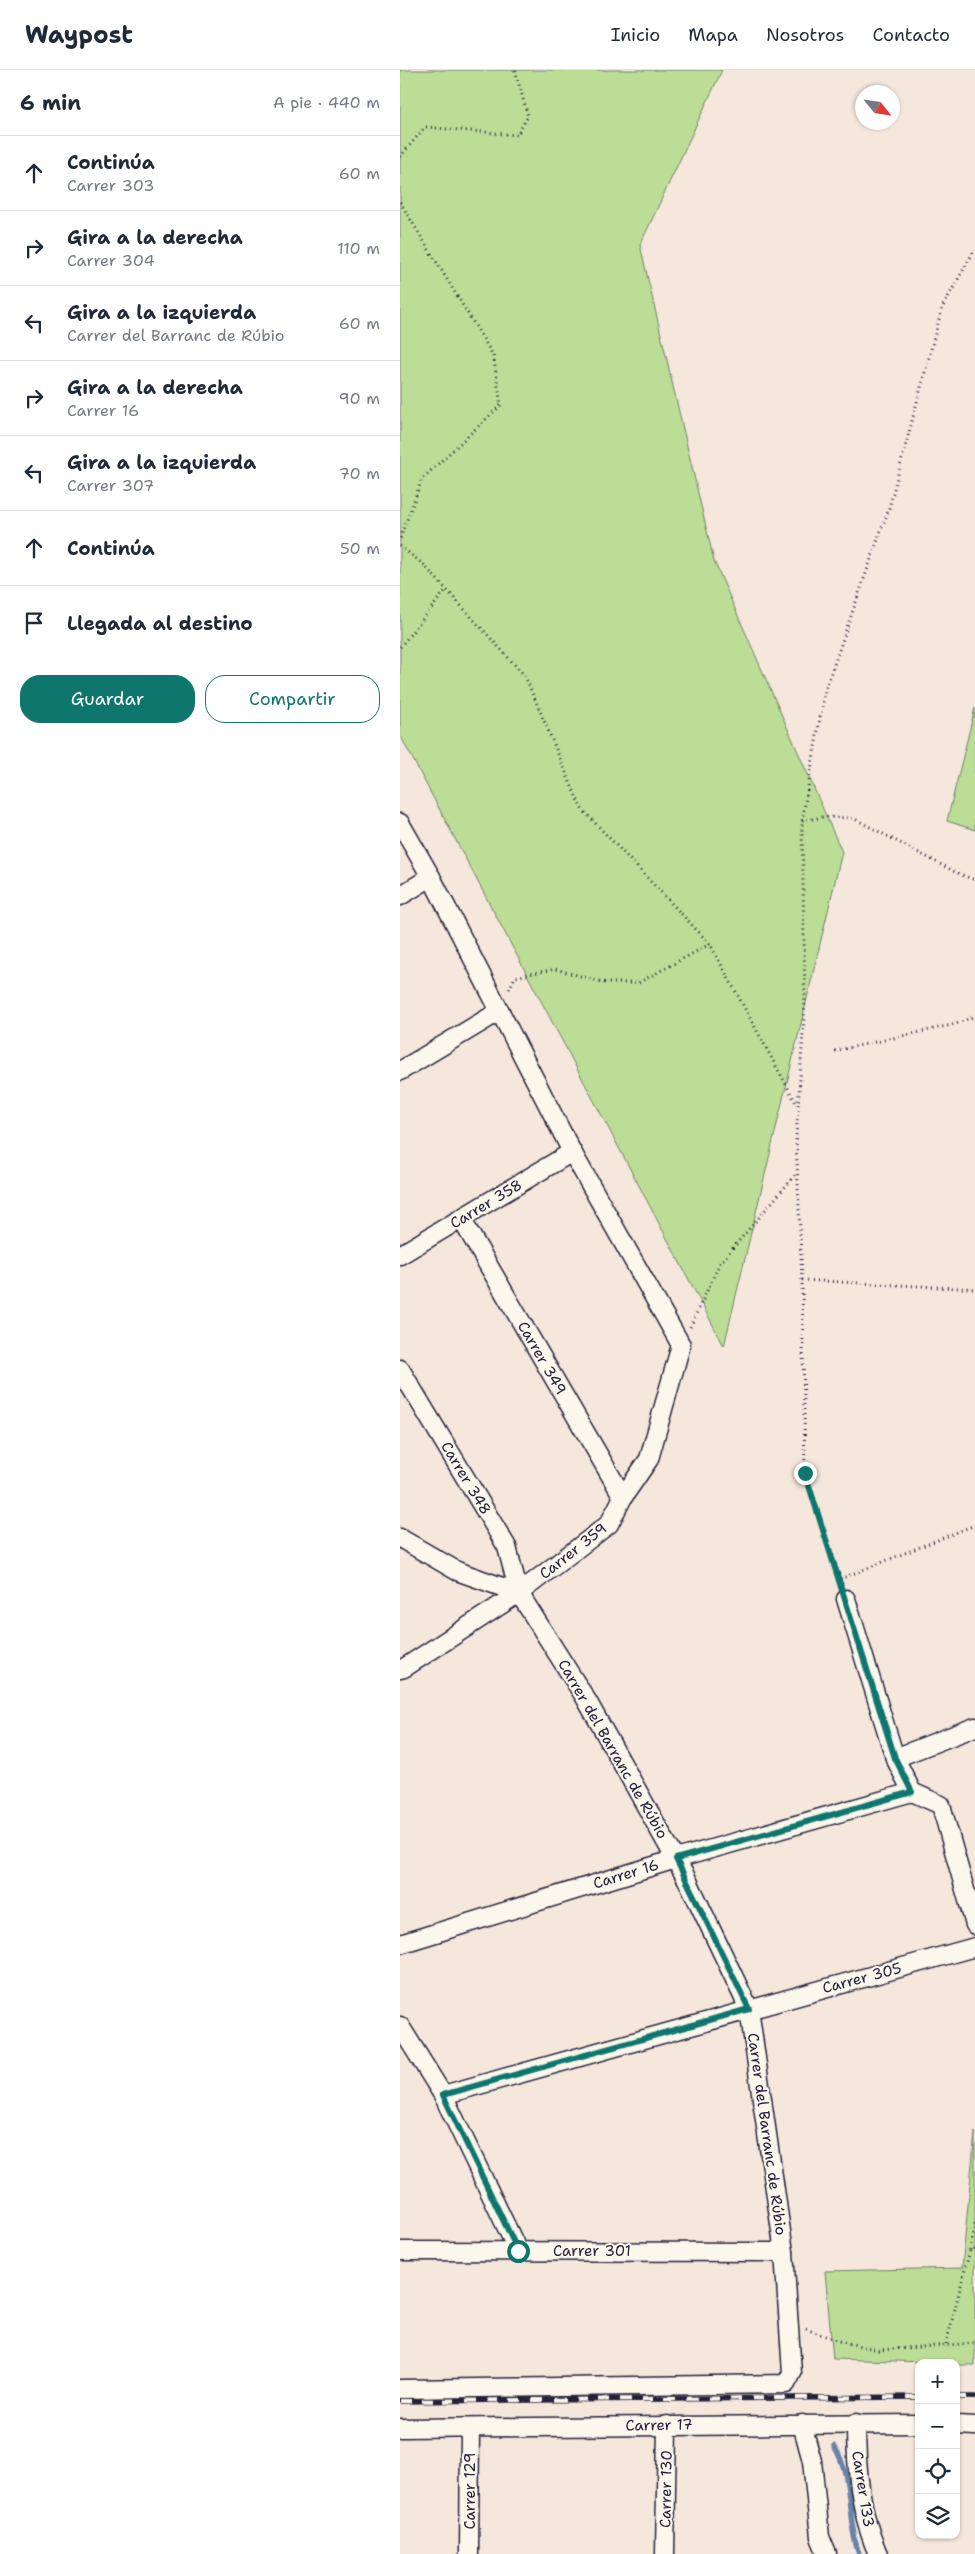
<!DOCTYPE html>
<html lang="es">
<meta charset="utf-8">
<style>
body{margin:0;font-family:"Shantell Sans",sans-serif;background:#f6f6f7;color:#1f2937}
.controls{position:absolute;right:15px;bottom:15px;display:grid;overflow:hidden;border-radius:10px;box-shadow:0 1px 4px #0004}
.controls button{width:45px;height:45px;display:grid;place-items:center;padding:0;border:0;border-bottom:1px solid #e0e1e3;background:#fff;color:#1f2937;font:25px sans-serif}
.compass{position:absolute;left:455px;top:15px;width:45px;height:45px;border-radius:50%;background:#fff;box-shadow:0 1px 4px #0004;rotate:120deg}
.stop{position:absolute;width:15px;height:15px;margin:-11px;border:4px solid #0f766e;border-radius:50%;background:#fff}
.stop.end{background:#0f766e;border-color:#fff;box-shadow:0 1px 5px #0008}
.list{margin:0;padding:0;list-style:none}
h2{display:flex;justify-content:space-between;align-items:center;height:65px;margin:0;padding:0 20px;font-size:21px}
h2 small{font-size:16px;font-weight:400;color:#747a83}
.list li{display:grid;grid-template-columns:32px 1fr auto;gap:15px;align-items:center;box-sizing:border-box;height:75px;padding:0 20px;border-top:1px solid #e0e1e3}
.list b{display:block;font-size:19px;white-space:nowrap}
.list p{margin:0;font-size:16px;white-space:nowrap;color:#747a83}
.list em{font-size:16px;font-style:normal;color:#747a83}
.actions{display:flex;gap:10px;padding:15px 20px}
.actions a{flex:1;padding:11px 0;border:1px solid #0f766e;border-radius:20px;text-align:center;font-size:18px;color:#0f766e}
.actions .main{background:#0f766e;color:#fff}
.icon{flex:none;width:28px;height:28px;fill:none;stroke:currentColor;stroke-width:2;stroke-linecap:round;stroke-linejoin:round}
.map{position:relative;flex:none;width:575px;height:2484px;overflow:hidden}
header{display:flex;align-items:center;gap:30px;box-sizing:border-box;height:70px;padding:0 25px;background:#fff;border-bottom:1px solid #e0e1e3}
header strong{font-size:24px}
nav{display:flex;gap:28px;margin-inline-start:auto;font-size:18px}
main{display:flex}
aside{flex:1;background:#fff}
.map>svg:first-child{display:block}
</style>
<header>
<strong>Waypost</strong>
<nav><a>Inicio</a><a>Mapa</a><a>Nosotros</a><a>Contacto</a></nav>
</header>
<main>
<aside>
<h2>6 min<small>A pie · 440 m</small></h2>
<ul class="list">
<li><svg class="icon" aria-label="ahead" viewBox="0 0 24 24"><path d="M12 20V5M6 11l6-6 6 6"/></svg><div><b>Continúa</b><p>Carrer 303</p></div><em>60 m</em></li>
<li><svg class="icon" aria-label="right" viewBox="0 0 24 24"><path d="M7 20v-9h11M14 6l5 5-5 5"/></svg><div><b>Gira a la derecha</b><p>Carrer 304</p></div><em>110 m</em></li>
<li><svg class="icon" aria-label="left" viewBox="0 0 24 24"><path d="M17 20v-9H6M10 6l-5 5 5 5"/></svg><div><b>Gira a la izquierda</b><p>Carrer del Barranc de Rúbio</p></div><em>60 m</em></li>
<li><svg class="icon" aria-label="right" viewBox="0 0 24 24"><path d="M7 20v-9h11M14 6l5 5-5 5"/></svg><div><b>Gira a la derecha</b><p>Carrer 16</p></div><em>90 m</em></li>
<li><svg class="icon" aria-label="left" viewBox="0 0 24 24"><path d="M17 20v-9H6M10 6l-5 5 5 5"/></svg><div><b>Gira a la izquierda</b><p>Carrer 307</p></div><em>70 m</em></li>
<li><svg class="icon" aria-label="ahead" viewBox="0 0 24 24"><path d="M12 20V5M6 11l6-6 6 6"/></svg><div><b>Continúa</b></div><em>50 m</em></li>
<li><svg class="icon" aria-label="arrive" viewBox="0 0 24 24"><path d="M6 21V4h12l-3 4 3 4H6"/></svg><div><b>Llegada al destino</b></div></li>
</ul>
<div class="actions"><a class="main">Guardar</a><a>Compartir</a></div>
</aside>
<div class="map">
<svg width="575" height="2484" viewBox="0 0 575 2484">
<rect width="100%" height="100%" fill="#f6e7dd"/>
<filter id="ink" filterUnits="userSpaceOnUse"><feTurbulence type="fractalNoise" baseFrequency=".02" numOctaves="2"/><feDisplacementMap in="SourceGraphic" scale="10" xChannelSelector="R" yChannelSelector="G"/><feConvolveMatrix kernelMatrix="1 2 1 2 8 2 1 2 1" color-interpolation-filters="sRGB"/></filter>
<g filter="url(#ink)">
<g fill="#bcdd96" stroke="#6f8068">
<path d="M0 0H322L240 175 314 491 442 782 324 1276 0 665Z"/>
<path d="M575 638V760L547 751Z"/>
<path d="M575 2062V2295H556V2293L433 2289 425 2201 562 2198Z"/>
</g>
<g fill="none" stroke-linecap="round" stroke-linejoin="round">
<path stroke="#6784a8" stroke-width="5.5" d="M434 2376C454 2407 446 2450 459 2484"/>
<defs>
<g id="street">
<path d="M0 753 31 807 172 1082 281 1275 249 1389 223 1427 209 1454 119 1523 4 1598 0 1599"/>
<path d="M0 826 31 807"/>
<path d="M0 1001 100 941"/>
<path d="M62 1150 223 1427"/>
<path d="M0 1185 172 1082"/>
<path d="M0 1299 107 1477 119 1523"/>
<path d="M0 1468 57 1501 119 1523 186 1629 289 1813 349 1939 384 2182 392 2303 386 2314 0 2319"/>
<path d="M446 1529 495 1688 512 1722"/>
<path d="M495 1688 575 1657"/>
<path d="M512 1722 541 1735 575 1855"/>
<path d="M0 1874 276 1789 512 1722"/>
<path d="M0 1956 43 2025 118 2181"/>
<path d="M43 2025 575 1877"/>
<path d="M0 2181 384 2182"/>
<path d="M456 2353C456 2398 460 2443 478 2484"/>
<path d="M402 2354 412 2391 420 2467 427 2484"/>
<path d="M556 2355 575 2356"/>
<path d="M0 2358 519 2354"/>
<path d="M69 2484 70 2358"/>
<path d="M265 2484 267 2355"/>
</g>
</defs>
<use href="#street" stroke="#22223b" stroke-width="21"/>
<g stroke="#22223b" stroke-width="3" stroke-dasharray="1 4" stroke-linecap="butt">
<path d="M0 87 25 57 117 65 128 46 115 0"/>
<path d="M0 132 93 285 101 335 22 409 0 469"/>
<path d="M0 476 24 495 125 606 181 738 310 874 396 1033"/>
<path d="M0 577 46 520"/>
<path d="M402 751 423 747 453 748 557 803 575 810"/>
<path d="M109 919 115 907 155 899 206 913H238L310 874"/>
<path d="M435 981 556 954 575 946"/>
<path d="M402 1210 575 1219"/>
<path d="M290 1257 320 1193 397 1103"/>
<path d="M440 1509 575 1455"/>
<path d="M442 1514 405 1403 402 1210 396 1067 405 933 402 751 425 620 489 438 542 238 575 179"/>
<path d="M570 2180 575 2154"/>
<path d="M406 2259 439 2271 478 2280 575 2273"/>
<path d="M546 2274 570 2180 575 2178"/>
</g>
<use href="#street" stroke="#fbf7ec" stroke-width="18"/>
<defs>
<g id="rail">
<path d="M556 2327H575"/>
<path d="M0 2331 519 2327"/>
</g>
</defs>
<use href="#rail" stroke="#22223b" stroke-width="5.5"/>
<use href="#rail" stroke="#fbf7ec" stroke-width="4" stroke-dasharray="11" stroke-linecap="butt"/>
</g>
</g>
<g fill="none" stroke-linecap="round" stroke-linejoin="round" filter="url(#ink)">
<path stroke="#0f766e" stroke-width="6" d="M118 2181 43 2025 349 1939 276 1789 512 1722 495 1688 405 1403"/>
</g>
<g text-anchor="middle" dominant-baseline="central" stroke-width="4" stroke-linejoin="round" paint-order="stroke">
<g font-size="15" fill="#22223b" stroke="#fbf7ec">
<text transform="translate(86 1134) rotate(-31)">Carrer 358</text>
<text transform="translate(142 1288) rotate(60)">Carrer 349</text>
<text transform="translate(66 1408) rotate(59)">Carrer 348</text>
<text transform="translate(173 1481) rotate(-38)">Carrer 359</text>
<text transform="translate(213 1679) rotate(60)">Carrer del Barranc de Rúbio</text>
<text transform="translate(226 1804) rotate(-17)">Carrer 16</text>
<text transform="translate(462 1908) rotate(-15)">Carrer 305</text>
<text transform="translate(367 2064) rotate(82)">Carrer del Barranc de Rúbio</text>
<text x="192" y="2181">Carrer 301</text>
<text transform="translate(259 2355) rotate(-1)">Carrer 17</text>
<text transform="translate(266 2419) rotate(-89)">Carrer 130</text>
<text transform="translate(463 2419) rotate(81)">Carrer 133</text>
<text transform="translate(70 2421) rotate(-90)">Carrer 129</text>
</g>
</g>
</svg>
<div class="controls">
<button>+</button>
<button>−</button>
<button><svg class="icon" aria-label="locate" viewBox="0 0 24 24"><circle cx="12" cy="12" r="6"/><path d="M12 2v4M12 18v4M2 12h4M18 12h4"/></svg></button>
<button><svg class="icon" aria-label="layers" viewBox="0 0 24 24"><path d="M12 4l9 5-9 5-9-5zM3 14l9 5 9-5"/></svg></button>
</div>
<svg class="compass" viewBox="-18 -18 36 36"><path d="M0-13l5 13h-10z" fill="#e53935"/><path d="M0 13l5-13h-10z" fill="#747a83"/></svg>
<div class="stop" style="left:118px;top:2181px"></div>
<div class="stop end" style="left:405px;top:1403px"></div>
</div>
</main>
